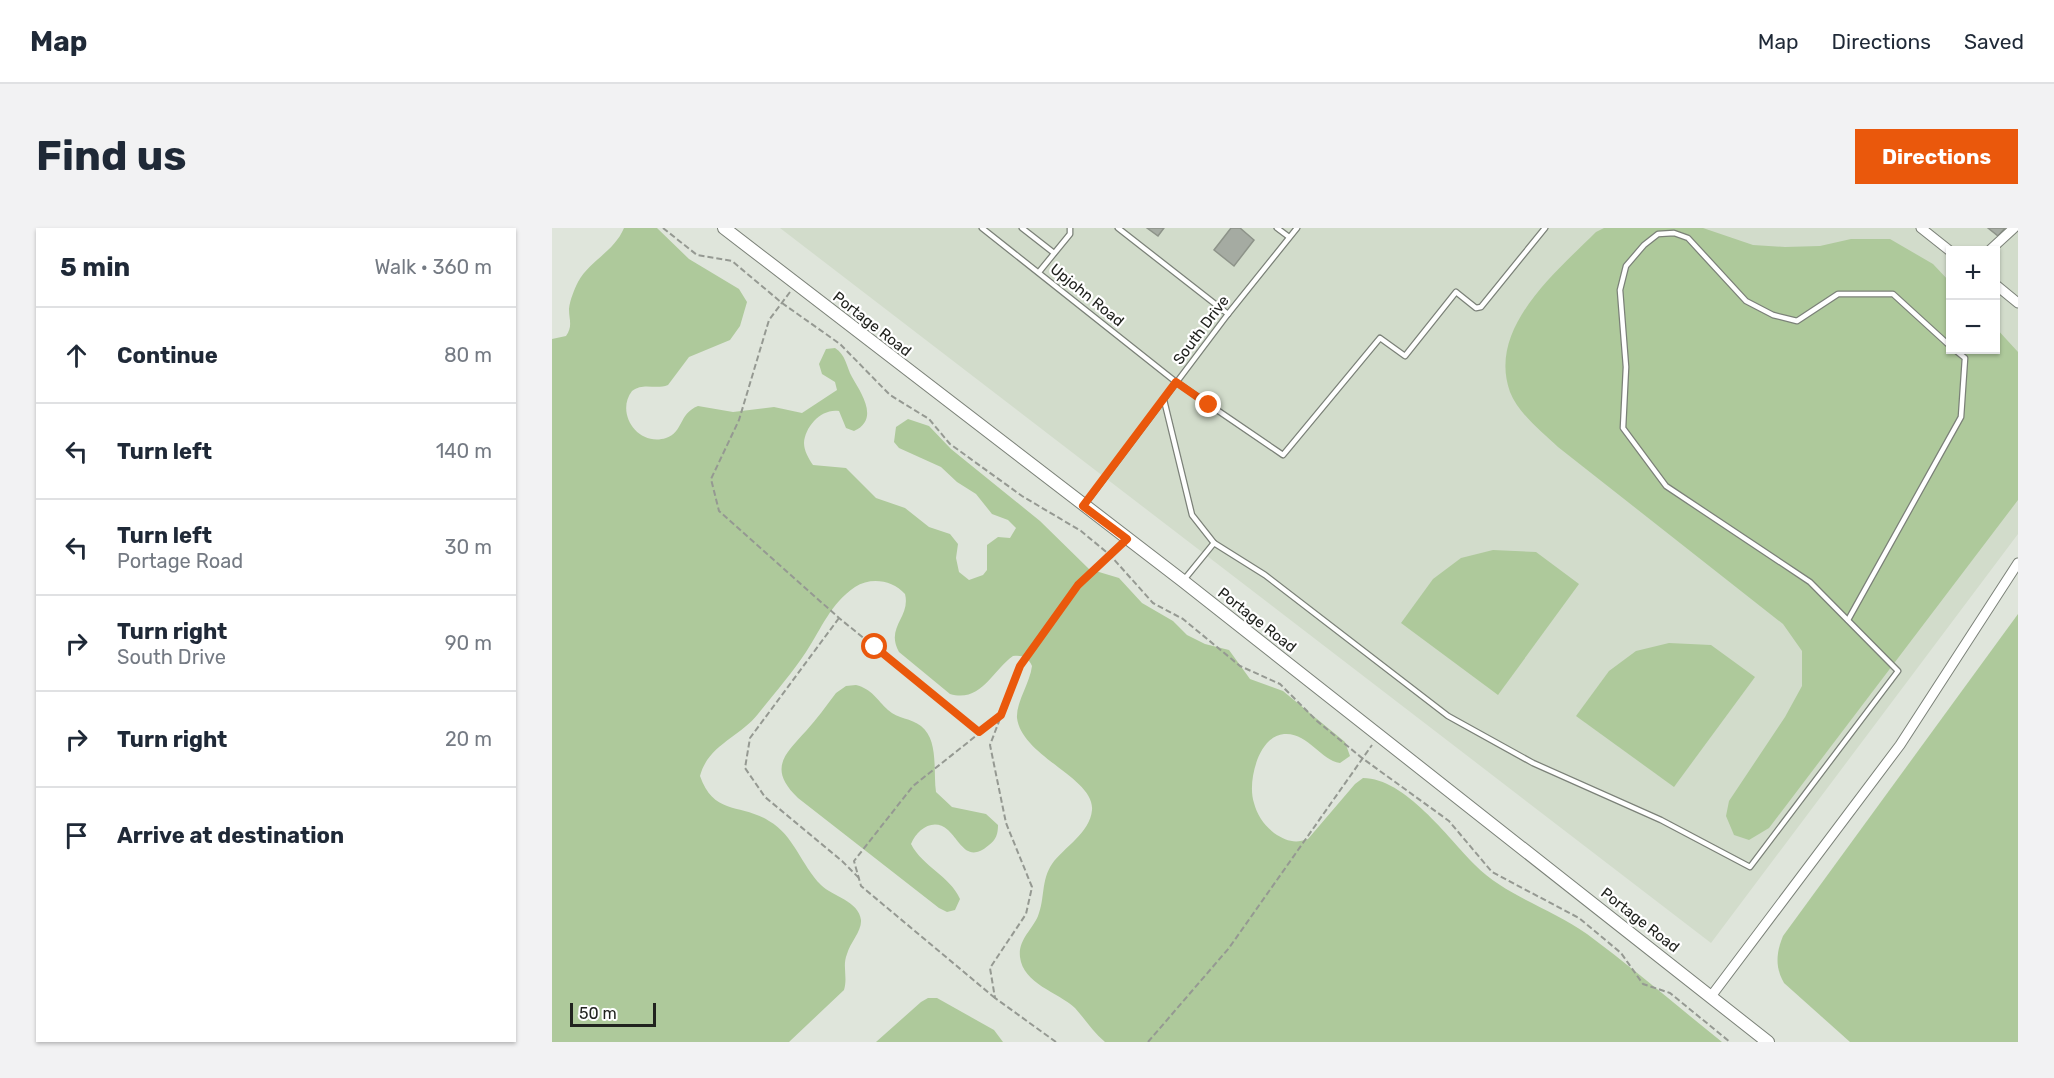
<!DOCTYPE html>
<meta charset="utf-8">
<style>
body{margin:0;font-family:Rubik,sans-serif;background:#f2f2f3;color:#1f2937}
.controls{position:absolute;right:18px;top:18px;display:grid;overflow:hidden;border-radius:0px;box-shadow:0 2px 4px #0004}
.controls button{width:54px;height:54px;display:grid;place-items:center;padding:0;border:0;border-bottom:2px solid #e0e1e3;background:#fff;color:#1f2937;font:30px sans-serif}
.scale{position:absolute;left:18px;bottom:15px;width:86px;box-sizing:border-box;padding-left:6px;border:3px solid #21231f;border-top:0;font-size:16px;line-height:21px;white-space:nowrap;color:#21231f;-webkit-text-stroke:4px #fff;paint-order:stroke}
.stop{position:absolute;width:18px;height:18px;margin:-14px;border:4px solid #ea580c;border-radius:50%;background:#fff}
.stop.end{background:#ea580c;border-color:#fff;box-shadow:0 2px 6px #0008}
.list{margin:0;padding:0;list-style:none}
h2{display:flex;justify-content:space-between;align-items:center;height:78px;margin:0;padding:0 24px;font-size:26px}
h2 small{font-size:20px;font-weight:400;color:#747a83}
.list li{display:grid;grid-template-columns:39px 1fr auto;gap:18px;align-items:center;box-sizing:border-box;height:96px;padding:0 24px;border-top:2px solid #e0e1e3}
.list b{display:block;font-size:22px;white-space:nowrap}
.list p{margin:0;font-size:20px;white-space:nowrap;color:#747a83}
.list em{font-size:20px;font-style:normal;color:#747a83}
.icon{flex:none;width:33px;height:33px;fill:none;stroke:currentColor;stroke-width:2;stroke-linecap:round;stroke-linejoin:round}
.map{position:relative;flex:none;width:1466px;height:814px;overflow:hidden;border-radius:0px}
header{display:flex;align-items:center;gap:36px;box-sizing:border-box;height:84px;padding:0 30px;background:#fff;border-bottom:2px solid #e0e1e3}
header strong{font-size:28px}
nav{display:flex;gap:33px;margin-inline-start:auto;font-size:21px}
.intro{display:flex;align-items:center;justify-content:space-between;box-sizing:border-box;height:144px;padding:0 36px}
h1{margin:0;font-size:42px}
.button{padding:15px 27px;border-radius:0px;background:#ea580c;color:#fff;font-size:21px;font-weight:700}
main{display:flex;gap:36px;padding:0 36px}
aside{flex:1;background:#fff;border-radius:0px;box-shadow:0 2px 4px #0004}
.map>svg:first-child{display:block}
</style>
<header>
<strong>Map</strong>
<nav><a>Map</a><a>Directions</a><a>Saved</a></nav>
</header>
<div class="intro"><h1>Find us</h1><a class="button">Directions</a></div>
<main>
<aside>
<h2>5 min<small>Walk · 360 m</small></h2>
<ul class="list">
<li><svg class="icon" aria-label="ahead" viewBox="0 0 24 24"><path d="M12 20V5M6 11l6-6 6 6"/></svg><div><b>Continue</b></div><em>80 m</em></li>
<li><svg class="icon" aria-label="left" viewBox="0 0 24 24"><path d="M17 20v-9H6M10 6l-5 5 5 5"/></svg><div><b>Turn left</b></div><em>140 m</em></li>
<li><svg class="icon" aria-label="left" viewBox="0 0 24 24"><path d="M17 20v-9H6M10 6l-5 5 5 5"/></svg><div><b>Turn left</b><p>Portage Road</p></div><em>30 m</em></li>
<li><svg class="icon" aria-label="right" viewBox="0 0 24 24"><path d="M7 20v-9h11M14 6l5 5-5 5"/></svg><div><b>Turn right</b><p>South Drive</p></div><em>90 m</em></li>
<li><svg class="icon" aria-label="right" viewBox="0 0 24 24"><path d="M7 20v-9h11M14 6l5 5-5 5"/></svg><div><b>Turn right</b></div><em>20 m</em></li>
<li><svg class="icon" aria-label="arrive" viewBox="0 0 24 24"><path d="M6 21V4h12l-3 4 3 4H6"/></svg><div><b>Arrive at destination</b></div></li>
</ul>
</aside>
<div class="map">
<svg width="1466" height="814" viewBox="0 0 1466 814">
<rect width="100%" height="100%" fill="#dfe5db"/>
<path fill="#d2dccb" fill-rule="evenodd" d="M228 0H1466V306L1159 715ZM1398 22H1444V122H1398Z"/>
<g fill="#aec99b">
<path d="M72 0H105L137 31 187 61 195 74 188 98 178 112 137 129 116 157C103 162 92 154 80 163 63 185 86 219 114 210 132 204 126 186 146 178L181 184 222 179 250 185 285 162 283 154 270 146 267 136 274 121 283 120C294 127 294 138 300 149 309 165 328 191 302 203L294 200 287 183C270 180 253 198 252 215 252 223 257 231 261 237L294 240 324 270 353 280 377 299 398 306 406 316 404 330 407 344 417 352 431 347 435 342V317L446 309 458 310 464 300 456 292 440 286 424 266 405 254 389 239 347 220 342 214 344 199 356 191 377 198 399 221 488 293 537 341 567 350 590 375 621 393 635 407 653 416 677 422 698 451 731 463 793 514 798 528 788 535C768 532 756 504 732 506 706 508 695 555 702 575 705 587 712 597 722 605 734 613 743 616 756 611L803 556 811 550C853 550 896 610 923 637 955 669 999 680 1035 706 1081 740 1125 778 1170 814H553C541 804 533 791 523 780 506 764 471 756 468 729 466 712 480 702 486 688 493 671 489 652 500 636 512 619 538 605 540 582 543 550 470 529 465 490 464 474 478 455 480 438 476 429 471 427 461 428 440 443 429 475 398 466L347 424C333 399 359 389 353 366 340 352 319 349 303 359 278 376 270 400 254 424 240 445 222 466 206 486 188 509 156 517 148 548 162 588 189 575 217 593 242 607 249 637 269 657 280 668 307 673 309 692 310 703 298 715 295 726 290 738 296 749 292 762L237 814H0V111L14 108C21 98 17 92 17 81 18 72 22 62 26 54 38 32 62 24 72 0Z"/>
<path d="M1052 0H1151L1201 17 1233 19 1268 18 1299 11H1338L1381 36 1398 54V122H1444V100L1466 124V272L1217 600 1197 612 1182 607 1174 588 1177 573 1233 489 1250 458V423L1231 396 1006 219C990 204 966 185 958 164 935 100 1004 44 1044 4Z"/>
<path d="M941 322 984 324 1027 356 946 467 849 395 881 351 909 330Z"/>
<path d="M1466 386V814H1298L1232 755C1223 739 1224 725 1231 708Z"/>
<path d="M1117 415 1159 417 1203 449 1122 559 1024 488 1057 443 1084 423Z"/>
<path d="M304 457C320 461 325 472 336 482 346 491 359 490 369 498 387 512 381 544 384 564L400 579 434 586 446 597C446 606 444 612 437 617 415 636 409 614 396 602 382 589 365 601 359 616 371 639 398 648 408 671L403 682 395 684 387 680 246 570C216 541 232 527 254 503 265 491 274 478 284 465L294 458Z"/>
<path d="M376 770H385L442 802 451 814H324L369 774Z"/>
</g>
<g fill="#a5aba2" stroke="#8d9389" stroke-width="1.5">
<path d="M595 0H612L606 8Z"/>
<path d="M679 0H688L702 12 682 38 662 22Z"/>
<path d="M1436 0H1453L1446 8Z"/>
</g>
<g fill="none" stroke-linecap="round" stroke-linejoin="round">
<defs>
<g id="lane">
<path d="M430 0 624 154 731 227 828 110 853 128 904 64 924 80 929 79 993 0"/>
<path d="M470 0 502 25"/>
<path d="M566 0 676 86"/>
<path d="M725 0 737 9"/>
<path d="M487 44 518 6V0"/>
<path d="M612 172 640 287 662 315"/>
<path d="M533 276 676 86 745 0"/>
<path d="M631 353 662 315 713 347 896 488 981 535 1109 592 1198 639 1346 443 1258 354 1114 258 1071 200 1074 139 1068 62 1074 38 1092 17 1106 6 1122 5 1136 10 1194 73 1221 87 1245 93 1286 66H1341L1398 118"/>
<path d="M1296 392 1409 189 1413 130 1403 122"/>
</g>
<g id="street">
<path d="M1369 0 1398 23"/>
<path d="M1438 22 1462 0"/>
<path d="M1444 57 1466 75"/>
<path d="M1160 767 1348 517 1466 335"/>
</g>
<path id="secondary" d="M172 0 631 353 1216 814"/>
</defs>
<use href="#lane" stroke="#7b8178" stroke-width="7"/>
<use href="#street" stroke="#7b8178" stroke-width="11"/>
<use href="#secondary" stroke="#7b8178" stroke-width="14"/>
<g stroke="#959992" stroke-width="2" stroke-dasharray="6 3" stroke-linecap="butt">
<path d="M111 0 145 27 180 33 230 75 288 116 338 167 377 191 398 216 470 268 529 303 558 327 601 375 631 391 688 438 728 456 765 493 810 530 897 593 940 644 1027 690 1069 725 1091 756 1118 765 1178 814"/>
<path d="M238 64 217 92 187 192 159 251 167 283 287 390 427 504"/>
<path d="M287 390 198 510 193 540 213 569 290 633 307 650"/>
<path d="M443 770 309 658 302 633 361 558 449 488"/>
<path d="M504 814 443 770 438 740 474 686 480 659 454 595 438 517 468 438 526 357 566 319"/>
<path d="M596 814 677 720 820 517"/>
</g>
<use href="#lane" stroke="#fff" stroke-width="4.5"/>
<use href="#street" stroke="#fff" stroke-width="9"/>
<use href="#secondary" stroke="#fff" stroke-width="12"/>
</g>
<g fill="none" stroke-linecap="round" stroke-linejoin="round">
<path stroke="#ea580c" stroke-width="8" d="M323 419 427 504 449 487 468 438 526 357 575 311 531 278 624 154 657 177"/>
</g>
<g text-anchor="middle" dominant-baseline="central" stroke-width="4.5" stroke-linejoin="round" paint-order="stroke">
<g font-size="15" fill="#21231f" stroke="#fff">
<text transform="translate(535 67) rotate(39)">Upjohn Road</text>
<text transform="translate(320 96) rotate(38)">Portage Road</text>
<text transform="translate(649 102) rotate(-53)">South Drive</text>
<text transform="translate(705 392) rotate(38)">Portage Road</text>
<text transform="translate(1088 692) rotate(38)">Portage Road</text>
</g>
</g>
</svg>
<div class="controls">
<button>+</button>
<button>−</button>
</div>
<div class="scale">50 m</div>
<div class="stop" style="left:323px;top:419px"></div>
<div class="stop end" style="left:657px;top:177px"></div>
</div>
</main>
